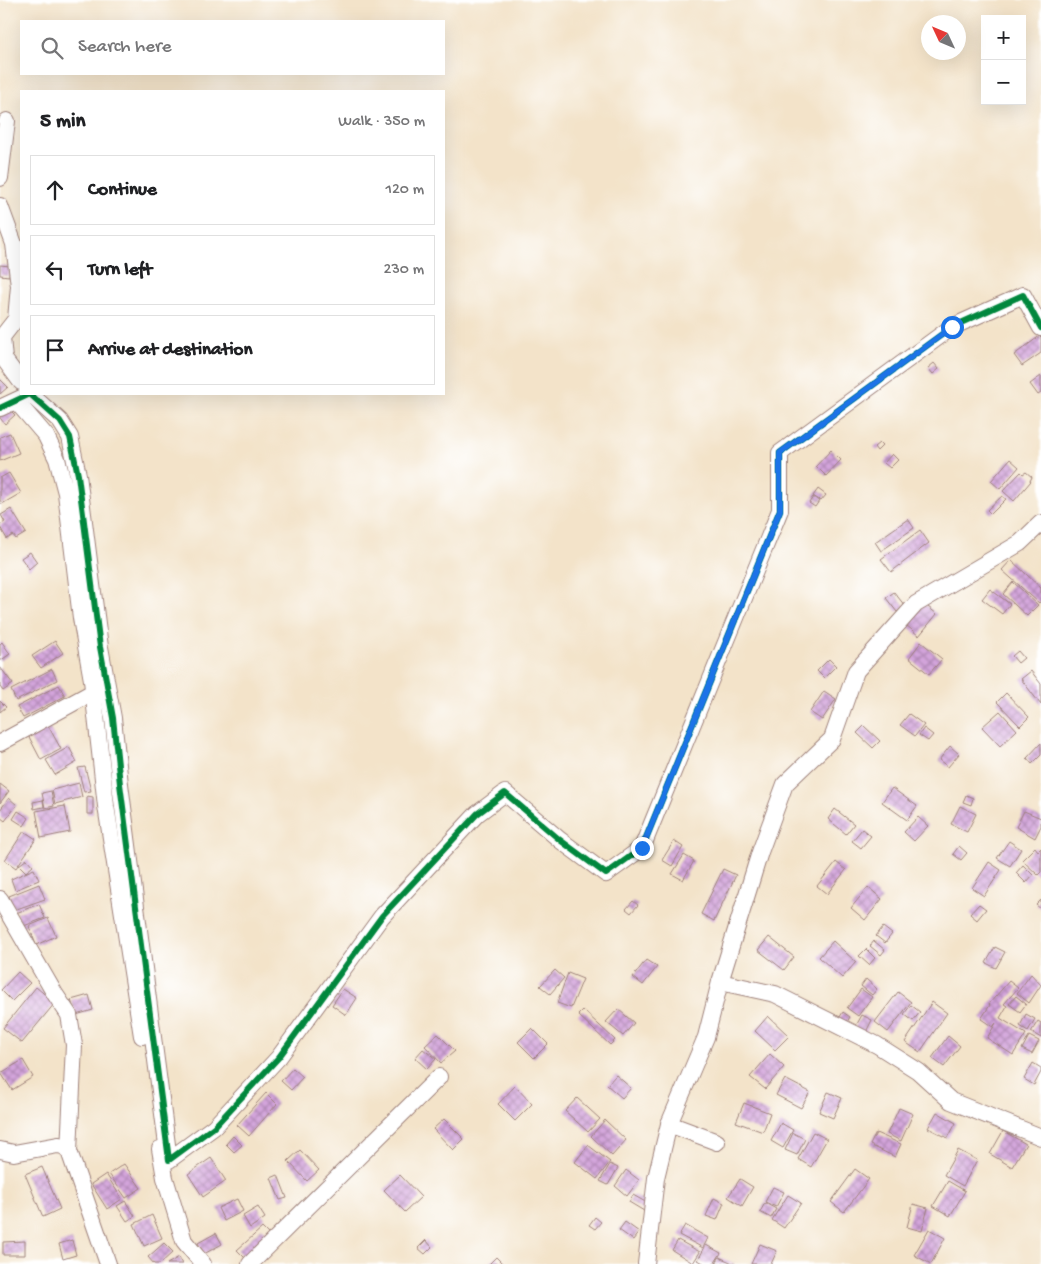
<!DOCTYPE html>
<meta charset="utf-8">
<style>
body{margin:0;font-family:"Gochi Hand",sans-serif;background:#f2f2f2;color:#202124}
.controls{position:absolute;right:15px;top:15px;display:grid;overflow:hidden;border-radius:0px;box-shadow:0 5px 20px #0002}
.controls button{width:45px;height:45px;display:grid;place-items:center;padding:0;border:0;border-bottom:1px solid #e0e0e0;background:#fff;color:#202124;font:25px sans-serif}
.compass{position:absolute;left:921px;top:15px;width:45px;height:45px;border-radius:50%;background:#fff;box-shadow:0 5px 20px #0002;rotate:314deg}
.stop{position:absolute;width:15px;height:15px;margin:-11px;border:4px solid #1a73e8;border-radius:50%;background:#fff}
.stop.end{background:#1a73e8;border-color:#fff;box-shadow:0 1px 5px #0008}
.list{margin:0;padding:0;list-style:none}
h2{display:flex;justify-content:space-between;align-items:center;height:65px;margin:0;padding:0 20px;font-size:21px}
h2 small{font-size:16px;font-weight:400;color:#757577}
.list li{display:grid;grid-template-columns:32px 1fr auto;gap:15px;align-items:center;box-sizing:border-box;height:70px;margin:0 10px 10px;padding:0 10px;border:1px solid #e0e0e0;border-radius:0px}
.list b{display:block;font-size:19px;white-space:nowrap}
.list em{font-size:16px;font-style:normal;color:#757577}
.icon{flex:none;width:28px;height:28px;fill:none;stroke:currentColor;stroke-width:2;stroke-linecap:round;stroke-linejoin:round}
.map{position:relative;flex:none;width:1041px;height:1264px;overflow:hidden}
.search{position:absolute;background:#fff;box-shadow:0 5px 20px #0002;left:20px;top:20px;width:425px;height:55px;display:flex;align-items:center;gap:12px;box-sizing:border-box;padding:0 18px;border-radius:0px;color:#757577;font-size:19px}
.panel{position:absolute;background:#fff;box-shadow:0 5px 20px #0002;left:20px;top:90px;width:425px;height:305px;border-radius:0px}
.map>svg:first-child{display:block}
</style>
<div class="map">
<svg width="1041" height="1264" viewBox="0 0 1041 1264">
<defs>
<pattern id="building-cross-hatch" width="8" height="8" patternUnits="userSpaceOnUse" patternTransform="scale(1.25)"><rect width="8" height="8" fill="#d3a4db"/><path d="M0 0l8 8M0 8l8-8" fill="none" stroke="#ad85b2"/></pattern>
</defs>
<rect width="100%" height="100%" fill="#fff"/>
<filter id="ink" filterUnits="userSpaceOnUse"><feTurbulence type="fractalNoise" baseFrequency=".02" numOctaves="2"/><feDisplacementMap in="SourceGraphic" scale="10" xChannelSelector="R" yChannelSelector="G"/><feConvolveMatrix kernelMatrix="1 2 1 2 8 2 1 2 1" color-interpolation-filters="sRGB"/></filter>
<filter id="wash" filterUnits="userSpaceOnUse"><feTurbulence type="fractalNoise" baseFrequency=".0096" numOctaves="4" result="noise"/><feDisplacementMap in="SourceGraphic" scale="20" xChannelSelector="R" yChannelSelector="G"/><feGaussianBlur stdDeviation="1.12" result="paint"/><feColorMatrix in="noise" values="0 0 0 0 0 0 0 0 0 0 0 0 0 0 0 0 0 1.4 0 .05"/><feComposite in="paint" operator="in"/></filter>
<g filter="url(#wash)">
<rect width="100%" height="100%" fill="#f3e3c9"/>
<g id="blocks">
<g fill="url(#building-cross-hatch)">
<path d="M0 265 10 266 9 276 0 275Z"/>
<path d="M1041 335V353L1022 366 1014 355Z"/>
<path d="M934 363 939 369 933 374 928 368Z"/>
<path d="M1041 376V393L1038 395 1030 384Z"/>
<path d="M0 379 8 387 0 394Z"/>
<path d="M8 408 15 415 5 424 0 418V416Z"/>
<path d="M10 433 19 453 0 461V437Z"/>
<path d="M879 443 882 446 877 451 874 447Z"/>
<path d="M831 450 841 460 826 476 816 466Z"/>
<path d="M892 454 898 460 890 468 884 463Z"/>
<path d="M1010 459 1019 467 1000 489 991 481Z"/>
<path d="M1021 472 1023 474 1026 472 1032 477 1030 481H1031L1014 501 1003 491Z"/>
<path d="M9 473 21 493 2 504 0 500V478Z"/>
<path d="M818 489 826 495 821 501 813 496Z"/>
<path d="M1002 496 1006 499 991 514 987 510Z"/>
<path d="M813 497 819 501 815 507 809 503Z"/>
<path d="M11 509 26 533 16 539 13 535 7 539 0 527V525L5 522 1 515Z"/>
<path d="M908 519 914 528 881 551 875 542Z"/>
<path d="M920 530 929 543 891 572 881 559Z"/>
<path d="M30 552 37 562 29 569 21 558Z"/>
<path d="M1011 560 1041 588V601L1039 603 1002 570Z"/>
<path d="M1013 582 1038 605 1027 616 1003 594Z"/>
<path d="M990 589 1010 604 1002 614 982 599Z"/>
<path d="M894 592 905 606 897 612 886 598Z"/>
<path d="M923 603 937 614 919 636 906 625Z"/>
<path d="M55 641 63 653 41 668 32 656Z"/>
<path d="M2 642 10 654 0 661V644Z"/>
<path d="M921 642 942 659 929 674 909 658Z"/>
<path d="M1018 651 1024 658 1018 663 1012 656Z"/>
<path d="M829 659 836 666 824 678 817 671Z"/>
<path d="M0 667 13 684 3 691 0 687Z"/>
<path d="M52 669 57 680 16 701 11 690Z"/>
<path d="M1031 671 1041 684V705L1021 679Z"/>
<path d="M59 685 65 696 23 718 17 707Z"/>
<path d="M824 691 836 699 822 720 810 712Z"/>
<path d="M1006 693 1029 717 1020 726 997 702Z"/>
<path d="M0 701 6 707 0 712Z"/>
<path d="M1000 711 1017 730 1000 746 982 727Z"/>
<path d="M909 714 924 725 915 736 900 725Z"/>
<path d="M46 722 61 749 41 760 27 733Z"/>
<path d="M864 726 880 741 873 748 857 733Z"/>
<path d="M924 728 933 735 928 741 919 735Z"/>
<path d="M1041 743V755L1032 764 1027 758Z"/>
<path d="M950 746 959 754 948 767 939 760Z"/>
<path d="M69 747 77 762 55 775 46 760Z"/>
<path d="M85 767 91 791 84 792 78 768Z"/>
<path d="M79 783 82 797 55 804 52 790Z"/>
<path d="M0 784 9 791 0 803Z"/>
<path d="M892 788 917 806 907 820 882 802Z"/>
<path d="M51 791 54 806 45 808 42 793Z"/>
<path d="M966 795 973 798 971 805 963 802Z"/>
<path d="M87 796 93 797V814H87Z"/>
<path d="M9 798 17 805 5 821 0 817V810Z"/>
<path d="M43 800 44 807 34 809 33 802Z"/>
<path d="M65 806 70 832 41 838 36 811Z"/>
<path d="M960 806 976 814 967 832 951 824Z"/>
<path d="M835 809 854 824 846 834 828 819Z"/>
<path d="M18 811 29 818 24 826 13 819Z"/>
<path d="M1024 811 1041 818V826L1035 838 1016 827Z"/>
<path d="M918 817 928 826 914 841 904 832Z"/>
<path d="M862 829 871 836 861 848 852 841Z"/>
<path d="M24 831 36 839 16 868 5 860Z"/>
<path d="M674 841 683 847 672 866 662 860Z"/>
<path d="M1009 841 1021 849 1010 866 997 858Z"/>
<path d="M959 846 967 853 961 860 953 854Z"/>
<path d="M1035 847 1038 851 1041 848V872L1038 875 1022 860Z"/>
<path d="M684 855 694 861 683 880 672 874Z"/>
<path d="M27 859 33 866 26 872 19 865Z"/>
<path d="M836 862 846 870 827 894 817 886Z"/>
<path d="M989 862 1001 870 984 896 972 888Z"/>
<path d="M1023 865 1033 875 1026 883 1016 873Z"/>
<path d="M34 869 39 880 15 890 11 879Z"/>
<path d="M723 869 736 875 714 921 701 914Z"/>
<path d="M39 884 45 899 14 910 9 896Z"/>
<path d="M868 887 882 899 865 920 851 908Z"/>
<path d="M1041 900V909L1036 905Z"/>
<path d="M633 901 638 905 631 913 626 909Z"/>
<path d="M39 904 45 918 21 927 16 913Z"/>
<path d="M979 904 986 909 977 920 970 914Z"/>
<path d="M48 918 56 936 36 945 29 926Z"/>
<path d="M883 927 892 934 885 943 876 936Z"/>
<path d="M769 937 794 957 784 970 758 950Z"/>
<path d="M833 941 856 962 842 978 819 957Z"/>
<path d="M874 941 885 950 881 955 870 946Z"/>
<path d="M995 947 1005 952 996 968 986 963Z"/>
<path d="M866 949 875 958 869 965 859 956Z"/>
<path d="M646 960 657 967 643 985 633 977Z"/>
<path d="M555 970 564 978 550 994 540 986Z"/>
<path d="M18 972 30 983 12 1001 1 990Z"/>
<path d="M568 973 583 979 571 1008 557 1003Z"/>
<path d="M1031 974 1041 985 1029 1003 1017 993Z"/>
<path d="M866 979 877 989 872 995 861 986Z"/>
<path d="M1009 981 1018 988 1004 1004 1007 1006 1000 1018 1026 1034 1013 1055 987 1038 996 1023 993 1027 981 1019 990 1005 989 1004Z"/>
<path d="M36 987 55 1003 22 1043 3 1028Z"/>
<path d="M343 989 357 998 346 1015 332 1005Z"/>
<path d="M861 989 872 997 858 1016 847 1008Z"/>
<path d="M898 992 911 1002 888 1032 875 1022Z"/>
<path d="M89 995 93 1010 76 1015 71 1000Z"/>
<path d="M1016 996 1026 1004 1020 1012 1009 1004Z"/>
<path d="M932 1002 947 1013 920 1052 905 1042Z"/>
<path d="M911 1005 920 1012 913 1021 904 1014Z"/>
<path d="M618 1009 634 1023 623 1036 606 1022Z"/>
<path d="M583 1010 615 1040 610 1045 578 1015Z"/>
<path d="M843 1012 850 1017 845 1025 838 1020Z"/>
<path d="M1026 1014 1035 1019 1028 1031 1020 1026Z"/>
<path d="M862 1015 872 1020 864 1036 853 1031Z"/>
<path d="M768 1016 789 1036 775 1050 755 1031Z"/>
<path d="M1038 1021 1041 1023V1038L1031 1032Z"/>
<path d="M532 1028 548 1044 534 1058 518 1042Z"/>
<path d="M438 1034 455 1051 441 1063 425 1046Z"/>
<path d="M948 1036 960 1046 944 1067 932 1058Z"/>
<path d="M1029 1036 1039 1041 1032 1054 1022 1049Z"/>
<path d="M423 1049 436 1059 427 1069 415 1058Z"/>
<path d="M770 1054 784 1067 765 1089 750 1077Z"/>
<path d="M23 1060 33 1077 12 1090 1 1073Z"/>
<path d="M1033 1063 1041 1068V1072L1034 1085 1024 1079Z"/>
<path d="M293 1068 303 1077 291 1090 281 1081Z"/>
<path d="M616 1075 631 1088 622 1098 607 1085Z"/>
<path d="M785 1079 810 1092 801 1108 776 1095Z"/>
<path d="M515 1086 532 1104 515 1121 498 1104Z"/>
<path d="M828 1092 842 1098 833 1118 819 1112Z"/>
<path d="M266 1093 277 1104 249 1136 237 1125Z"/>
<path d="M577 1098 600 1119 588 1132 565 1111Z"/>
<path d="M744 1103 770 1113 763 1132 736 1122Z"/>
<path d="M899 1108 913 1114 901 1141 887 1134Z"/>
<path d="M937 1112 956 1123 948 1138 928 1128Z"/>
<path d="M444 1119 464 1139 453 1150 433 1129Z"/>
<path d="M605 1120 626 1140 612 1156 591 1136Z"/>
<path d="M781 1123 793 1130 783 1148 771 1141Z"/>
<path d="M1003 1131 1026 1144 1012 1167 990 1154Z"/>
<path d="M813 1132 827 1139 811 1167 798 1159Z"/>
<path d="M793 1133 805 1139 797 1155 785 1150Z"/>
<path d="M876 1133 901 1144 895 1157 870 1145Z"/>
<path d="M233 1136 242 1145 234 1152 226 1144Z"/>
<path d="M588 1145 610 1162 597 1179 575 1162Z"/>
<path d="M300 1150 319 1170 307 1181 288 1161Z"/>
<path d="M958 1150 977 1160 963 1186 944 1175Z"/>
<path d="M211 1158 226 1181 203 1197 188 1174Z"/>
<path d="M124 1164 141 1188 126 1198 109 1174Z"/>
<path d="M610 1164 618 1168 608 1185 600 1181Z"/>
<path d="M42 1167 60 1209 43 1217 25 1174Z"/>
<path d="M855 1169 869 1179 844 1212 831 1202Z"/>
<path d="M626 1170 639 1180 627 1196 615 1186Z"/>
<path d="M106 1174 122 1199 107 1209 91 1184Z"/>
<path d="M278 1175 287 1198 280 1200 271 1178Z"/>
<path d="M400 1175 421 1197 405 1212 384 1190Z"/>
<path d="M740 1179 753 1187 742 1206 728 1197Z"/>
<path d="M948 1181 965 1191 950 1216 933 1206Z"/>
<path d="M773 1187 784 1192 776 1207 765 1202Z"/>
<path d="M633 1195 649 1204 644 1211 629 1202Z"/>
<path d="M788 1195 801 1203 784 1228 772 1220Z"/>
<path d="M714 1198 724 1203 717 1220 706 1216Z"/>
<path d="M237 1199 243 1211 224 1221 218 1208Z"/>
<path d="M125 1201 135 1216 127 1221 117 1206Z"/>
<path d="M765 1203 776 1209 771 1218 760 1212Z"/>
<path d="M913 1204 928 1208 922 1231 907 1227Z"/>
<path d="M258 1207 265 1218 250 1228 243 1216Z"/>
<path d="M152 1215 162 1238 144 1246 134 1224Z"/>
<path d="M595 1217 601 1222 595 1229 589 1225Z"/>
<path d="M625 1222 639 1232 633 1240 619 1230Z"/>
<path d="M685 1225 708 1238 703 1248 679 1235Z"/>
<path d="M262 1228 270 1236 245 1258 237 1250Z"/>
<path d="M929 1229 945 1238 931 1264 914 1255Z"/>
<path d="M216 1233 222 1244 204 1254 198 1243Z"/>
<path d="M72 1240 76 1255 63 1259 59 1244Z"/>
<path d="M426 1240 432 1247 425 1254 418 1248Z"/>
<path d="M678 1240 700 1252 693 1263 672 1250Z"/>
<path d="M25 1241V1255H3V1242Z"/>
<path d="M164 1243 173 1252 160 1264H154L148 1257Z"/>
<path d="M760 1244 777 1251 771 1264H751Z"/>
<path d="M706 1245 721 1253 714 1264H705L698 1260Z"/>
<path d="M179 1257 183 1264H167Z"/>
<path d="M496 1257 503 1264H489Z"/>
<path d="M719 1257 735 1264H716Z"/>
</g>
</g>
</g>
<g filter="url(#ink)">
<use href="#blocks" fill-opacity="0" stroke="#9e817a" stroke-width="1"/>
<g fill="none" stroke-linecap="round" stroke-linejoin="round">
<defs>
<g id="minor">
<path d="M0 178 7 121"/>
<path d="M0 206 14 244 19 286 16 319 2 337 4 359 21 382"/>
<path d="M16 401 46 436 57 459 66 493 81 618 92 680 106 806 142 1036"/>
<path d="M0 408 30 394 60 421 70 437 78 475 100 647 113 718 120 784 169 1160 214 1127 279 1057 382 916 477 814 505 793 560 840 606 874 642 848 780 510V453L952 327 1023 295 1041 328"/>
<path d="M0 743 93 692"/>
<path d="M0 899 55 994 69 1015 74 1045 69 1151"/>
<path d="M720 982 775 994 877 1045 918 1071 951 1101 1041 1137"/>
<path d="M669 1124 717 1142"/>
<path d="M160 1149 165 1178 184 1241 203 1264"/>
<path d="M0 1150 14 1153 58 1145 64 1146 69 1151 108 1264"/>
<path d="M250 1264 439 1077"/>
<path d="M646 1264 656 1178 669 1124 706 1037 720 982 760 852 785 784 832 739 856 671 916 604 1020 543 1041 523"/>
</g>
</defs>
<use href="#minor" stroke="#9e817a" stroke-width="18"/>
<use href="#minor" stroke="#fff" stroke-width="16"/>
<defs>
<path id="cycleway" d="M0 408 30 394 60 421 70 437 78 475 100 647 113 718 120 784 169 1160 214 1127 279 1057 382 916 477 814 505 793 560 840 606 874 642 848 780 510V453L952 327 1023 295 1041 328"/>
</defs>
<use href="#cycleway" stroke="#fff" stroke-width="9"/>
<use href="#cycleway" stroke="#00873e" stroke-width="6"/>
</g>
</g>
<g fill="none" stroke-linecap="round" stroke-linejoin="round" filter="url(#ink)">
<path stroke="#1a73e8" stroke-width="6" d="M642 848 780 510V453L952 327"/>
</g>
</svg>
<div class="controls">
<button>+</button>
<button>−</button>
</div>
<svg class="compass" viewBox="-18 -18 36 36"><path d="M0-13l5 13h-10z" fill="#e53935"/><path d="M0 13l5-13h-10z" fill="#757577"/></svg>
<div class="stop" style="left:952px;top:327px"></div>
<div class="stop end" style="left:642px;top:848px"></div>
<div class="search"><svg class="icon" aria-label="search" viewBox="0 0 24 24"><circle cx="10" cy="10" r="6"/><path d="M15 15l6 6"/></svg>Search here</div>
<section class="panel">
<h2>5 min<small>Walk · 350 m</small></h2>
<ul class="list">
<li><svg class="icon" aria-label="ahead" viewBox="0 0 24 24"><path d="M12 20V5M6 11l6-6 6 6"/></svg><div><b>Continue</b></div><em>120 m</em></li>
<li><svg class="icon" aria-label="left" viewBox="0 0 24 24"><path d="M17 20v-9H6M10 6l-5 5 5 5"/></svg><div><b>Turn left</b></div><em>230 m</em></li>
<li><svg class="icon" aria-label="arrive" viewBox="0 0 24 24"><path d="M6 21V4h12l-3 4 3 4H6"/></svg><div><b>Arrive at destination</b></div></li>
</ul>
</section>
</div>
